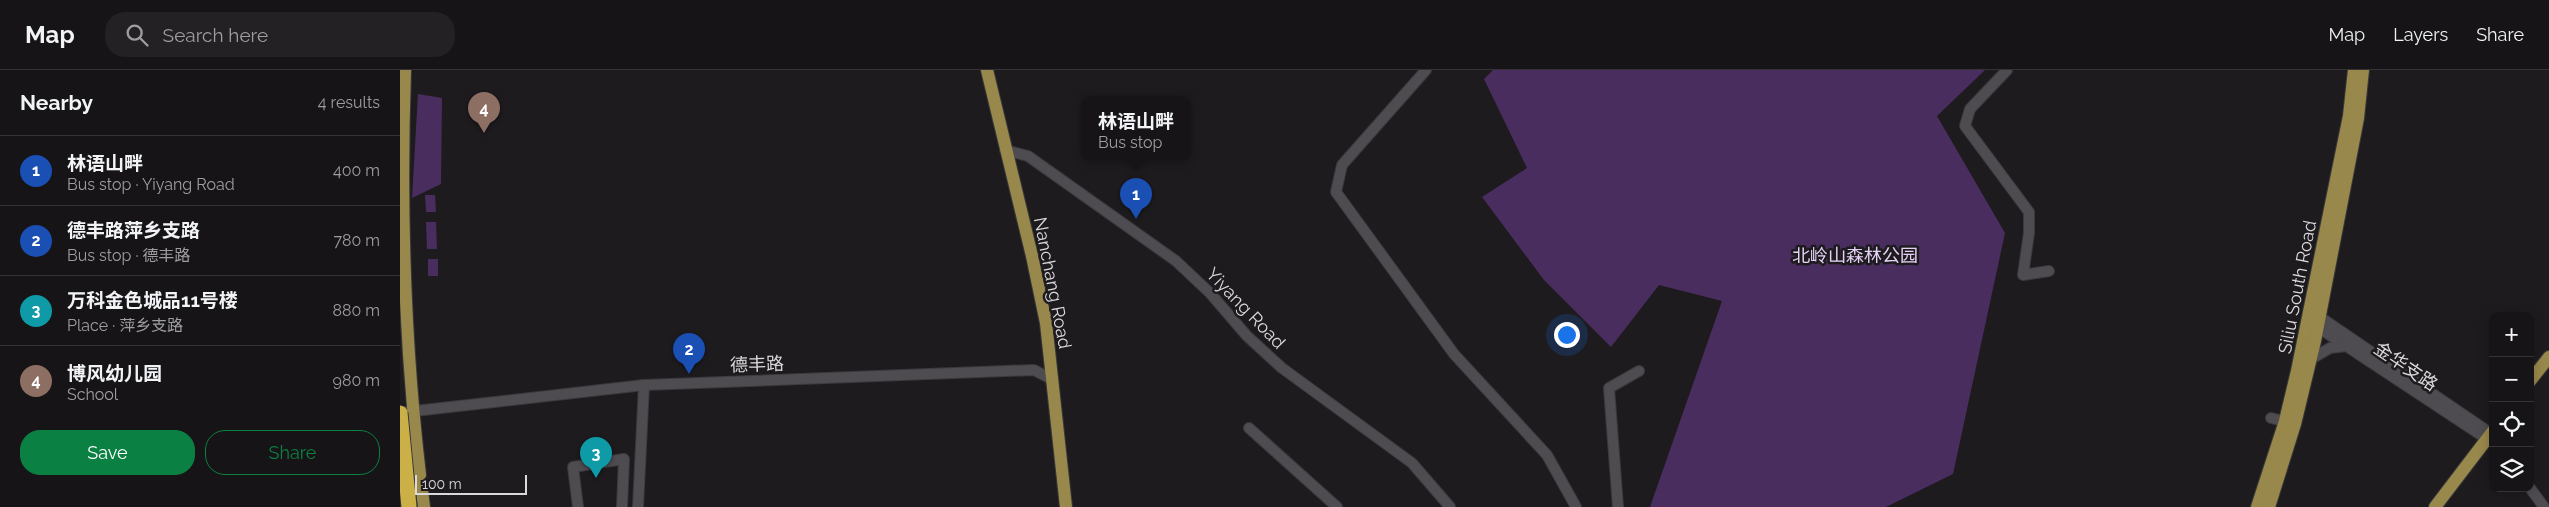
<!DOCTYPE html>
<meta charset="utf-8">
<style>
body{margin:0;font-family:Raleway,"Noto Sans SC",sans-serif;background:#232123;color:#f1f3f6}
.controls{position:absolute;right:15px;bottom:15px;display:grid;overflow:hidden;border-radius:10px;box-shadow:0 2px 12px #0003}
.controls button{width:45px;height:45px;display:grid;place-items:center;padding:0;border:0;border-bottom:1px solid #353335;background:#161416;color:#f1f3f6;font:25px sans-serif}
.scale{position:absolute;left:15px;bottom:12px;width:112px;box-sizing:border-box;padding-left:5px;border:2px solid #dbd9dc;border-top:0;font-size:14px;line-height:18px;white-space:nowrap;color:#dbd9dc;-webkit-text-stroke:4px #1d1b1e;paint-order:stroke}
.you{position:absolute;left:1166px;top:264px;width:18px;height:18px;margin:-12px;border:4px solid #fff;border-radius:50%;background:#1a73e8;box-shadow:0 0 0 8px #1a73e833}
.badge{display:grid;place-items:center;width:32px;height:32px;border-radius:50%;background:#0b8043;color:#fff;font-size:16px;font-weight:700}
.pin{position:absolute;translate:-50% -41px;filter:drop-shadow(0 1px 2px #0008)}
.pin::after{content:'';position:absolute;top:26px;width:18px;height:15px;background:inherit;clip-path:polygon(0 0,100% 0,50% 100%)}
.popup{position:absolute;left:681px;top:26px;width:110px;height:65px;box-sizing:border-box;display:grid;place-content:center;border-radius:10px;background:#161416;filter:drop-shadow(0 1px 4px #0005);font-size:16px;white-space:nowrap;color:#9e9ea1}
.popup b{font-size:19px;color:#f1f3f6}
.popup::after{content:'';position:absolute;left:50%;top:100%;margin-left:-10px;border:10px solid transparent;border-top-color:#161416}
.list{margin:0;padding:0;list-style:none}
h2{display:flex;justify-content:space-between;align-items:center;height:65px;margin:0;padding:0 20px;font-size:21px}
h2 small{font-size:16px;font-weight:400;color:#9e9ea1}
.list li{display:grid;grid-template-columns:32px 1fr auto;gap:15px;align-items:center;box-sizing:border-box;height:70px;padding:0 20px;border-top:1px solid #353335}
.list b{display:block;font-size:19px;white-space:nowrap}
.list p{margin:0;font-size:16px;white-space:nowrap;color:#9e9ea1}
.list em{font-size:16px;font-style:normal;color:#9e9ea1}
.actions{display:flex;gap:10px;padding:15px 20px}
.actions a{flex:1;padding:11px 0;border:1px solid #0b8043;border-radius:20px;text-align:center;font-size:18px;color:#0b8043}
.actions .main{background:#0b8043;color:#fff}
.icon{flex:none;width:28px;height:28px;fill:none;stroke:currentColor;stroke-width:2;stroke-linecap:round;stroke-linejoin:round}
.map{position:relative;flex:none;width:2149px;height:437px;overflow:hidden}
header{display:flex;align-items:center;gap:30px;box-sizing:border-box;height:70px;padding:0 25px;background:#161416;border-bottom:1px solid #353335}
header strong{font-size:24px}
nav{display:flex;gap:28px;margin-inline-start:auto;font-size:18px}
.search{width:350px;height:45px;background:#232123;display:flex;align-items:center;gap:12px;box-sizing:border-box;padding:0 18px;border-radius:20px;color:#9e9ea1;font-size:19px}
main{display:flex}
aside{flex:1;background:#161416}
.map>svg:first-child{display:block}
</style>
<header>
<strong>Map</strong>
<div class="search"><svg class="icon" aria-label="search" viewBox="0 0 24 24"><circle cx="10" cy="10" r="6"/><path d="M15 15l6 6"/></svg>Search here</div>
<nav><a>Map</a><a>Layers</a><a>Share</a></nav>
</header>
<main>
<aside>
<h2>Nearby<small>4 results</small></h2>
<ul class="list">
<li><span class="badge" style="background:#1a4fb4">1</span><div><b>林语山畔</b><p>Bus stop · Yiyang Road</p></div><em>400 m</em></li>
<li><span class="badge" style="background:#1a4fb4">2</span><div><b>德丰路萍乡支路</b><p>Bus stop · 德丰路</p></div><em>780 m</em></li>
<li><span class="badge" style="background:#0f9aa8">3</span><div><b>万科金色城品11号楼</b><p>Place · 萍乡支路</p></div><em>880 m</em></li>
<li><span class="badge" style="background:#8d6e63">4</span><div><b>博风幼儿园</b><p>School</p></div><em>980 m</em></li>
</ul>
<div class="actions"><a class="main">Save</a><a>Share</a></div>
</aside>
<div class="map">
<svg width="2149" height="437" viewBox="0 0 2149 437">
<rect width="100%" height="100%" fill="#1d1b1e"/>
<g fill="#4a2d5f">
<path d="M1093 0H1585L1537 46 1605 163 1553 404 1486 437H1250L1322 231 1259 215 1211 277 1144 210 1082 127 1127 98 1084 9Z"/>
<path d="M18 24 42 28 41 114 12 128Z"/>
<path d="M25 125H35L36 142H26Z"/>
<path d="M26 152H36L37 179H27Z"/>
<rect x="28" y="189" width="10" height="17"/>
</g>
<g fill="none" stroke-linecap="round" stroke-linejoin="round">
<defs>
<g id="minor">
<path d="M1026 0 942 95 936 122 1054 284 1147 385 1176 437"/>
<path d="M1607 0 1570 39 1565 56 1629 142V163L1623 205 1649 201"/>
<path d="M605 80 628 86 776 191 810 223 847 266 882 298 1012 393 1050 437"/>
<path d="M1914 243 2093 365"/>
<path d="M1913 254 2087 369"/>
<path d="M1911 289 1930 278 1947 276"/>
<path d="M6 342 244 315 634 300 653 310"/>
<path d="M1871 348 1892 353"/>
<path d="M849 358 937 437"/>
<path d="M2130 418 2144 437"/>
<path d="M178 437 173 397 224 389 222 437"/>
<path d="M238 437 244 315"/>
<path d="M1218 437 1209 318 1239 301"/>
</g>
<g id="major">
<path d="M5 0C0 145 5 293 24 437"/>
<path d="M587 0 632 186 646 253 666 437"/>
<path d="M2130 311 2149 287"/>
<path d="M1857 437 1885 351 1897 301 1949 46 1954 0"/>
<path d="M1869 437 1895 354 1915 271 1958 48 1963 0"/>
<path d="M2035 437 2093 361"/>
</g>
</defs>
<use href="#minor" stroke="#3a393b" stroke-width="12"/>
<use href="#major" stroke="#3a393b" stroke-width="14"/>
<use href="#minor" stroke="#4e4c50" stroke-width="10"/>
<use href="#major" stroke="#99884b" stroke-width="12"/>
<defs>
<path id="highway-bridge" d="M0 343 9 437"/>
</defs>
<use href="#highway-bridge" stroke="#3a393b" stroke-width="17" stroke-linecap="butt"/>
<use href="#highway-bridge" stroke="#cbb048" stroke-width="15"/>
</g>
<g text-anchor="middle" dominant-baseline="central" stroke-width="5" stroke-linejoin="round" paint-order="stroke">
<g font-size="18" fill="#e5d1f5" stroke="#1d1b1e">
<text x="1455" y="185">北岭山森林公园</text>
</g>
<g font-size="18" fill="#dbd9dc" stroke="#1d1b1e">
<text transform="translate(653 213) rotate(79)">Nanchang Road</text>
<text transform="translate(1897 217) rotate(-79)">Siliu South Road</text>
<text transform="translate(846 238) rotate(46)">Yiyang Road</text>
<text transform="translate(357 294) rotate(-2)">德丰路</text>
<text transform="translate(2006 296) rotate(34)">金华支路</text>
</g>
</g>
</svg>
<div class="controls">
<button>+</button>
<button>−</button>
<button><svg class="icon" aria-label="locate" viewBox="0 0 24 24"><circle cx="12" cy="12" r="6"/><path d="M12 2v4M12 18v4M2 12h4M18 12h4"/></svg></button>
<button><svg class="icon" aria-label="layers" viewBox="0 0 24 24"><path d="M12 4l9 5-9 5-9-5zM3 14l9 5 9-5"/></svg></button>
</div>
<div class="scale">100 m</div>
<div class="you"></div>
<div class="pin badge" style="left:736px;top:149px;background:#1a4fb4">1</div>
<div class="popup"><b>林语山畔</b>Bus stop</div>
<div class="pin badge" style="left:289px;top:304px;background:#1a4fb4">2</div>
<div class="pin badge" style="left:196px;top:408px;background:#0f9aa8">3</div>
<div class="pin badge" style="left:84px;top:63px;background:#8d6e63">4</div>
</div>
</main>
